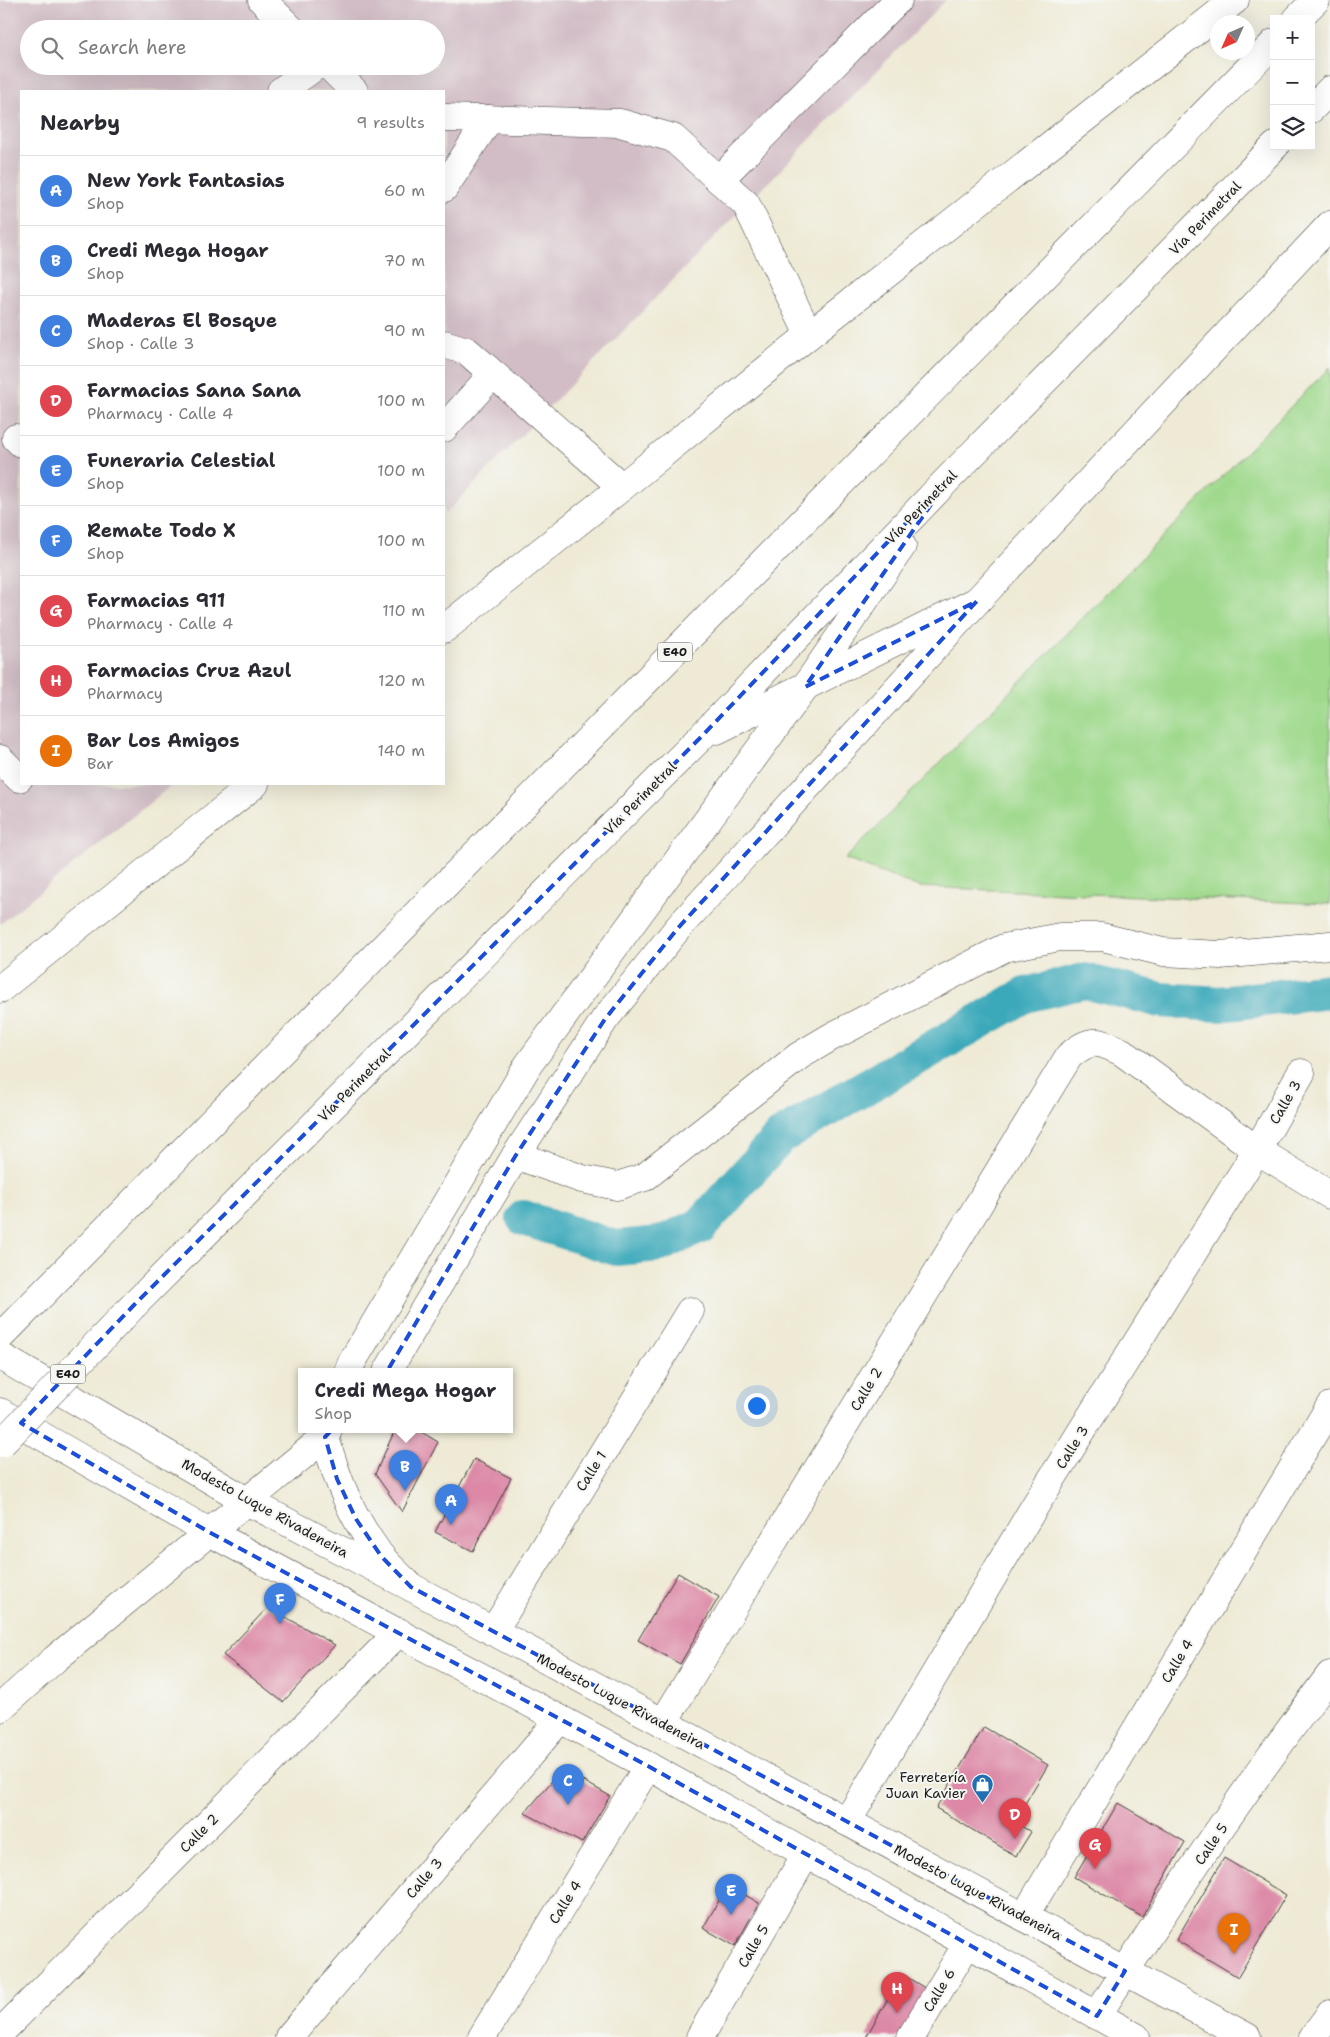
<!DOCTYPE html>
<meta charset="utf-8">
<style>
body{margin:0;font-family:"Shantell Sans",sans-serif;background:#f7f7f7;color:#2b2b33}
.controls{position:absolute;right:15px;top:15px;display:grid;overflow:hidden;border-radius:0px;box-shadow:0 5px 20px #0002}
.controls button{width:45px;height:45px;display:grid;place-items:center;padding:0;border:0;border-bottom:1px solid #e1e1e2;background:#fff;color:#2b2b33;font:25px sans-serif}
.compass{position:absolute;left:1210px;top:15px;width:45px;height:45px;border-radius:50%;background:#fff;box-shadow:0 5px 20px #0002;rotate:225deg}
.you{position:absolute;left:756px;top:1405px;width:18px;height:18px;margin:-12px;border:4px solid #fff;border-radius:50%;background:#1a73e8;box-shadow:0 0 0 8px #1a73e833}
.badge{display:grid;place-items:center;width:32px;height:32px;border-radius:50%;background:#1f6fb2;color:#fff;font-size:16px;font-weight:700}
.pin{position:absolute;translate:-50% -41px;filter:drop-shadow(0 1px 2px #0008)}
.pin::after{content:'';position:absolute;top:26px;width:18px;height:15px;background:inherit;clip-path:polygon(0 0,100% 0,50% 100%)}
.popup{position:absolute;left:298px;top:1368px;width:215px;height:65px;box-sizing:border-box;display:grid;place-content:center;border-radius:0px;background:#fff;filter:drop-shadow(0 1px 4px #0005);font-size:16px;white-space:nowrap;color:#7c7c81}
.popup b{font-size:19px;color:#2b2b33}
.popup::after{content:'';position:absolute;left:50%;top:100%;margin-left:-10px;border:10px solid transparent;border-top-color:#fff}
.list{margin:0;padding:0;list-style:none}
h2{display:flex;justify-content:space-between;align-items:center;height:65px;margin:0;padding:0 20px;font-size:21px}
h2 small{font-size:16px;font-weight:400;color:#7c7c81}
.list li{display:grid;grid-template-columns:32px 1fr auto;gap:15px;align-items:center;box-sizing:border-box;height:70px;padding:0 20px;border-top:1px solid #e1e1e2}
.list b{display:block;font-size:19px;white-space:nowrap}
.list p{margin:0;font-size:16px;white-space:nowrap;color:#7c7c81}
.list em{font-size:16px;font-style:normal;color:#7c7c81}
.icon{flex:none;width:28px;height:28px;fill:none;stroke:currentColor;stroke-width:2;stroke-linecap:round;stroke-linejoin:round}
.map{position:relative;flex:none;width:1330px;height:2037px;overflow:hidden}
.search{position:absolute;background:#fff;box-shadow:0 5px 20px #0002;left:20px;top:20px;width:425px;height:55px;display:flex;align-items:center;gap:12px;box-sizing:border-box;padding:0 18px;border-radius:28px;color:#7c7c81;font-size:19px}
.panel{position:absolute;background:#fff;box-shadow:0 5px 20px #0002;left:20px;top:90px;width:425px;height:695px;border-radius:0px}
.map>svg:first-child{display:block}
</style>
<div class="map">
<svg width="1330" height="2037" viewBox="0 0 1330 2037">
<rect width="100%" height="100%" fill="#f6f6f2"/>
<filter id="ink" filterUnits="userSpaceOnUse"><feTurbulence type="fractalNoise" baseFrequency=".02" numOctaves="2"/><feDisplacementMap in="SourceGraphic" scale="10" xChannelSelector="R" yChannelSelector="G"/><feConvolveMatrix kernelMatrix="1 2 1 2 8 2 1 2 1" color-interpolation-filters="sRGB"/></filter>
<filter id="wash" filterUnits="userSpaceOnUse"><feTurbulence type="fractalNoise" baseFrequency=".0096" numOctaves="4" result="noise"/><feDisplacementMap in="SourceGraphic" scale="20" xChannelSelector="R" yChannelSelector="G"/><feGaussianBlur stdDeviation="1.12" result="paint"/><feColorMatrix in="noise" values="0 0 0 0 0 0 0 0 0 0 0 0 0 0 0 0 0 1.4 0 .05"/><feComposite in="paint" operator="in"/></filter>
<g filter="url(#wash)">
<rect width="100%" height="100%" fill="#eeead5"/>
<path fill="#d2bdc6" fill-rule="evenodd" d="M0 0H946L444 515V91H21V784H173L0 924ZM29 29H436V66H29Z"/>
<path fill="#9fd98c" stroke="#5e7a54" d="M1330 367V904L919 887 845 859Z"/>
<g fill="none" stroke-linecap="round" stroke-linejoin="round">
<path stroke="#3ba9ba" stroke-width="36" d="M524 1218 616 1248 660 1244 700 1226 781 1136 1025 995 1084 981 1161 1000 1220 1004 1330 991"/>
</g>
<g id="blocks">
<g fill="#dc88a6">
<path d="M395 1430H418L438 1442 402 1512 375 1474Z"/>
<path d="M474 1459 511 1478 473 1551 435 1532Z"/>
<path d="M678 1573 719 1597 680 1664 638 1640Z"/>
<path d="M268 1607 335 1645 283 1702 223 1655Z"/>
<path d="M984 1727 1048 1765 1014 1822 1031 1832 1016 1856 936 1808Z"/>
<path d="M562 1769 610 1796 582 1843 525 1813Z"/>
<path d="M1118 1803 1185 1842 1142 1917 1074 1877Z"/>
<path d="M1224 1858 1286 1895 1238 1977 1176 1940Z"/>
<path d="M728 1885 759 1903 735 1946 703 1928Z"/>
<path d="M902 1974 928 1990 900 2037H866Z"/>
</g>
</g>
</g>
<g filter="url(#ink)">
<use href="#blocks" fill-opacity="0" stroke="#3c3b38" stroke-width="1"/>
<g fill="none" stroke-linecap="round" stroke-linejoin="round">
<defs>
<g id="minor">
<path d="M262 0 291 29"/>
<path d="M329 66 354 91"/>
<path d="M281 91 316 66"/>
<path d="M444 118 620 123 673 138 746 204 809 335"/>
<path d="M719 180 898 0"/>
<path d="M444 188 489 119"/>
<path d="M444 344 467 351 622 487"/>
<path d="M444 428 493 374"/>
<path d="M16 438 21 443"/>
<path d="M0 759 19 778"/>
<path d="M516 1155 582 1179 617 1186 645 1177 799 1056 831 1037 1004 948 1060 937H1102L1163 952 1220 955 1330 945"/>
<path d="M0 1356 247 1501 411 1587 1247 2037"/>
<path d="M0 1412 209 1532 648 1766 1136 2037"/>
<path d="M493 1632 690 1311"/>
<path d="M663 1723 1069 1056C1091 1038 1097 1040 1122 1052L1257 1150 1330 1195"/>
<path d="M847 1822 1033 1509 1257 1150 1301 1073"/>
<path d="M1024 1917 1330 1406"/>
<path d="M1097 2016C1170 1899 1248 1785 1330 1675"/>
<path d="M0 2033 399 1632"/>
<path d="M289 2037 560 1719"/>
<path d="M482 2037 648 1766"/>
<path d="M700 2037 806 1854"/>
<path d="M911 2037 967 1944"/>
<path d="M1313 2037 1330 2014"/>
</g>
<path id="major" d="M387 1372 516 1155 605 1019 678 928 977 601 1330 225"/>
<g id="highway">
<path d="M1297 19 1316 0"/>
<path d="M1311 109 1330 90"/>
<path d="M444 629 622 487 809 335 1235 0"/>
<path d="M717 730 977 601"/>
<path d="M0 989 255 784"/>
<path d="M134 1305 700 738 950 477 1275 146"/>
<path d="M0 1337 1274 43"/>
<path d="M348 1372 352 1362 528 1065 805 687 902 546"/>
<path d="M325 1437C338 1483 351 1515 379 1554 388 1566 401 1577 411 1587"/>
<path d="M0 1708 55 1659 325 1437 328 1430"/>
</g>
</defs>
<use href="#minor" stroke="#3c3b38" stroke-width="29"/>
<use href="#major" stroke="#3c3b38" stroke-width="29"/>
<use href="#highway" stroke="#3c3b38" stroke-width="29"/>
<use href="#minor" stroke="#fff" stroke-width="28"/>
<use href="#major" stroke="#fff" stroke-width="28"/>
<use href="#highway" stroke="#fff" stroke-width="28"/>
<defs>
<path id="highway-bridge" d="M2 1443 134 1305"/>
</defs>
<use href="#highway-bridge" stroke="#3c3b38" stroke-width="29" stroke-linecap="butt"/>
<use href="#highway-bridge" stroke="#fff" stroke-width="28"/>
</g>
</g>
<path fill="none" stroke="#1d4ed8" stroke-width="4" stroke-dasharray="10 6" stroke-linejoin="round" d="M950 477 805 687 977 601 678 928 605 1019 516 1155 383 1378 325 1437 337 1479 356 1519 381 1556 411 1587 1125 1971 1097 2016 648 1766 209 1532 21 1423 134 1305 700 738Z"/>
<defs>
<symbol id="shop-pin" viewBox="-11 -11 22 30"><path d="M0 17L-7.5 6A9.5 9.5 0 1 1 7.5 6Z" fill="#1f6fb2" stroke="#f6f6f2"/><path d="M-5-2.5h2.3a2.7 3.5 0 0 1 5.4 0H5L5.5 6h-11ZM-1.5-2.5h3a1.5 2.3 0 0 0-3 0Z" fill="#fff"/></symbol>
</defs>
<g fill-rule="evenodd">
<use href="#shop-pin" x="970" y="1772" width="25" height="34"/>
</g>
<g text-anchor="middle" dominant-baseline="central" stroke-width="4" stroke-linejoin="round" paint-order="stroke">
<g fill="#f6f6f2" stroke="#5d5d5c" stroke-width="1">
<rect x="657.5" y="642.5" width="35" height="19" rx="4"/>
<rect x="50.5" y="1364.5" width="35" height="19" rx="4"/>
</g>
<g font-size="12" font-weight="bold" fill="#1c1c1c">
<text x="675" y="652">E40</text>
<text x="68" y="1374">E40</text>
</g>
<g font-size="14" fill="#1c1c1c" stroke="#f6f6f2">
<text transform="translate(1205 218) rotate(-46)">Vía Perimetral</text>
<text transform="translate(921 507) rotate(-46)">Vía Perimetral</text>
<text transform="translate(640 798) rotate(-45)">Vía Perimetral</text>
<text transform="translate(354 1085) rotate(-45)">Vía Perimetral</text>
<text transform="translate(1285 1102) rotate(-60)">Calle 3</text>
<text transform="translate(866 1389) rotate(-59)">Calle 2</text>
<text transform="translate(1072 1447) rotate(-58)">Calle 3</text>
<text transform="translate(591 1471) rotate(-58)">Calle 1</text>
<text transform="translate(265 1508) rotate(29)">Modesto Luque Rivadeneira</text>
<text transform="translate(1177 1661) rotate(-59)">Calle 4</text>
<text transform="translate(621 1701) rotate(28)">Modesto Luque Rivadeneira</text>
<text transform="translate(199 1833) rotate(-45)">Calle 2</text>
<text transform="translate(1211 1844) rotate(-56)">Calle 5</text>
<text transform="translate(424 1878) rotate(-50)">Calle 3</text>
<text transform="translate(978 1892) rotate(28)">Modesto Luque Rivadeneira</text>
<text transform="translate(565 1902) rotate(-58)">Calle 4</text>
<text transform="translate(753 1946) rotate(-60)">Calle 5</text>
<text transform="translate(939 1990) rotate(-59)">Calle 6</text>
</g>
<g font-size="14" fill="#1c1c1c" stroke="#f6f6f2" text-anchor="end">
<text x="966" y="1777">Ferretería<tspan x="966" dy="16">Juan Kavier</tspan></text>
</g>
</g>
</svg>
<div class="controls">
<button>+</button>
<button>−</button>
<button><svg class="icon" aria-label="layers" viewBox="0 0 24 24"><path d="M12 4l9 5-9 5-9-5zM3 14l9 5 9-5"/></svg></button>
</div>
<svg class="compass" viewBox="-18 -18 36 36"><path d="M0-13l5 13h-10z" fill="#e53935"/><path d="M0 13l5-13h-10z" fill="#7c7c81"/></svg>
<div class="you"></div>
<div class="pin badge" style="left:451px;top:1525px;background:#3f7fe0">A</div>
<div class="pin badge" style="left:405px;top:1491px;background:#3f7fe0">B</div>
<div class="popup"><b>Credi Mega Hogar</b>Shop</div>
<div class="pin badge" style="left:568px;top:1805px;background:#3f7fe0">C</div>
<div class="pin badge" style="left:1015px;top:1839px;background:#e0444e">D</div>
<div class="pin badge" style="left:731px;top:1915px;background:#3f7fe0">E</div>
<div class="pin badge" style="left:280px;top:1624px;background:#3f7fe0">F</div>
<div class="pin badge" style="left:1095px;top:1869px;background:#e0444e">G</div>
<div class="pin badge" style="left:897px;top:2013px;background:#e0444e">H</div>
<div class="pin badge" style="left:1234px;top:1954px;background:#e8710a">I</div>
<div class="search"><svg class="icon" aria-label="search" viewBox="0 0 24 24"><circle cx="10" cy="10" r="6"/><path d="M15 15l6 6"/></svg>Search here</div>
<section class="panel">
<h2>Nearby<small>9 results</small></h2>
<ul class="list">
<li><span class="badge" style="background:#3f7fe0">A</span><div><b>New York Fantasias</b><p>Shop</p></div><em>60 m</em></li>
<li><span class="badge" style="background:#3f7fe0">B</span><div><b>Credi Mega Hogar</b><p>Shop</p></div><em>70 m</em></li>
<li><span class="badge" style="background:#3f7fe0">C</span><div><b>Maderas El Bosque</b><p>Shop · Calle 3</p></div><em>90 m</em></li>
<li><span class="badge" style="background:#e0444e">D</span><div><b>Farmacias Sana Sana</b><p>Pharmacy · Calle 4</p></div><em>100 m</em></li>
<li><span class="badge" style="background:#3f7fe0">E</span><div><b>Funeraria Celestial</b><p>Shop</p></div><em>100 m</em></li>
<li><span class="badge" style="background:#3f7fe0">F</span><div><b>Remate Todo X</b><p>Shop</p></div><em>100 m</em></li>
<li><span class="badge" style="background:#e0444e">G</span><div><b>Farmacias 911</b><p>Pharmacy · Calle 4</p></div><em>110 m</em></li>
<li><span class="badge" style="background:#e0444e">H</span><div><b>Farmacias Cruz Azul</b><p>Pharmacy</p></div><em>120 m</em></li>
<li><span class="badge" style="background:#e8710a">I</span><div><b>Bar Los Amigos</b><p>Bar</p></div><em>140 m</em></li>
</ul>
</section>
</div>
